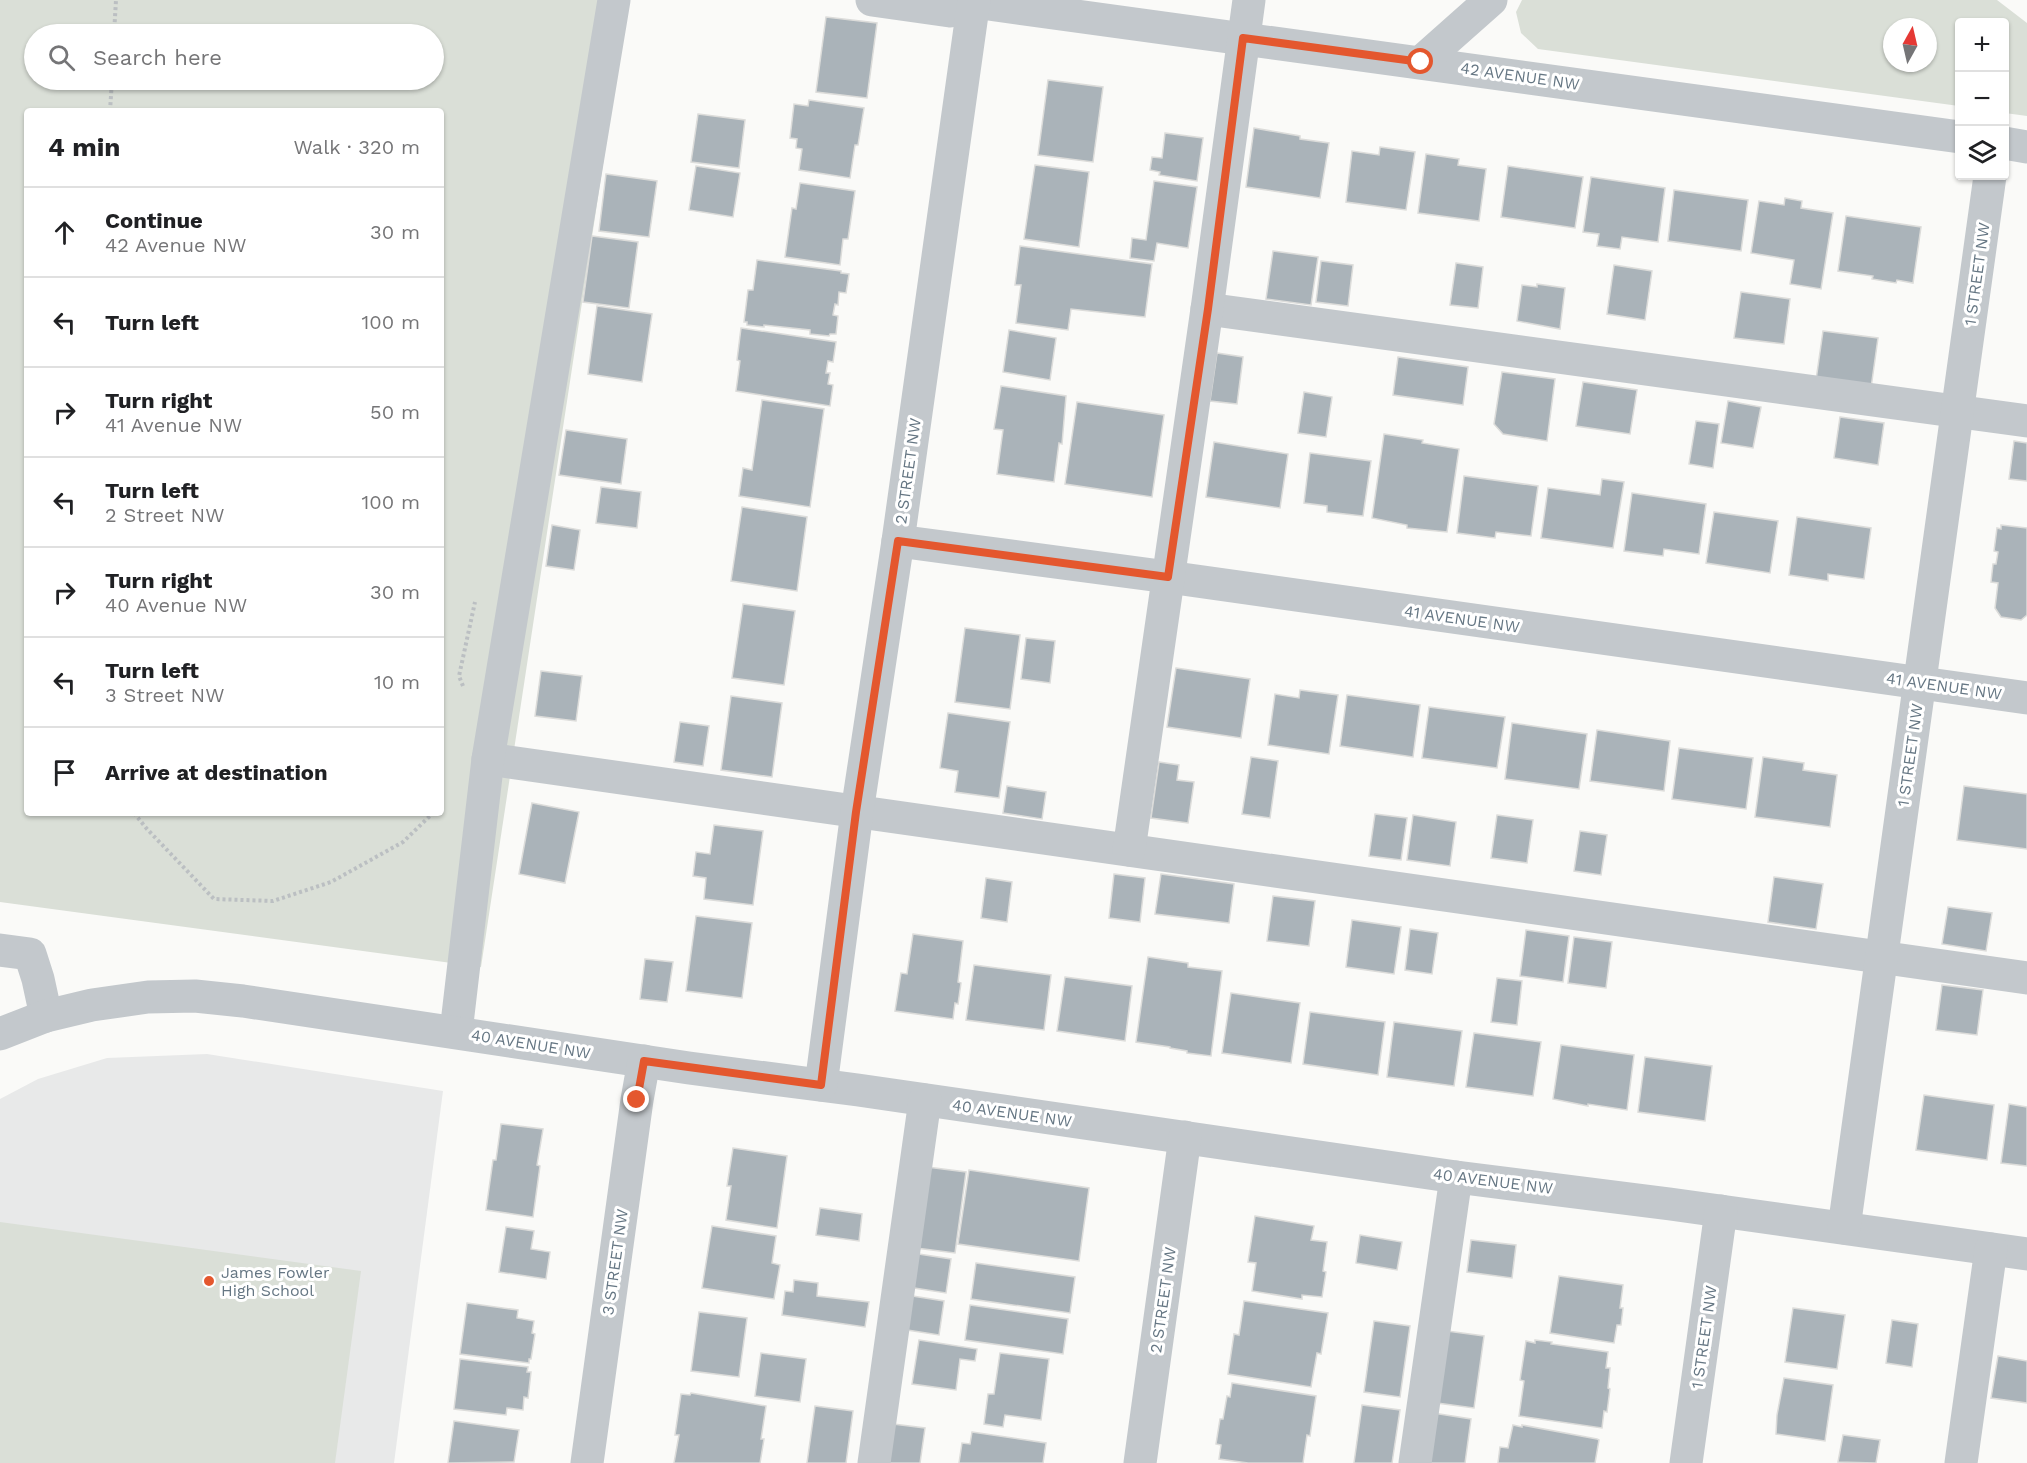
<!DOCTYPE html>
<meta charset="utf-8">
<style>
body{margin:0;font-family:"Work Sans",sans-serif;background:#f2f2f2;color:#202124}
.controls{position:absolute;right:18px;top:18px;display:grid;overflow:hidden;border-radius:6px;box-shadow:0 2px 4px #0004}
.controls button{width:54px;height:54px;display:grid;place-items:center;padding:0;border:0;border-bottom:2px solid #e0e0e0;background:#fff;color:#202124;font:30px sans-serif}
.compass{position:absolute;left:1883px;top:18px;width:54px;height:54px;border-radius:50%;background:#fff;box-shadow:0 2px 4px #0004;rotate:8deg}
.stop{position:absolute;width:18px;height:18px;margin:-14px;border:4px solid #e4572e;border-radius:50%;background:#fff}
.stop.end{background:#e4572e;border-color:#fff;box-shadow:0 2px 6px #0008}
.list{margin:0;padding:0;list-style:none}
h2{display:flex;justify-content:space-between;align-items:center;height:78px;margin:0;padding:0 24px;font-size:26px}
h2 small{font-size:20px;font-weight:400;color:#757577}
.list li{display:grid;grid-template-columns:39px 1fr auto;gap:18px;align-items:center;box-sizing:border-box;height:90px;padding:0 24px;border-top:2px solid #e0e0e0}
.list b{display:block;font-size:22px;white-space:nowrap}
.list p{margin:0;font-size:20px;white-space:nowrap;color:#757577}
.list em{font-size:20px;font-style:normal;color:#757577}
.icon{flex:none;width:33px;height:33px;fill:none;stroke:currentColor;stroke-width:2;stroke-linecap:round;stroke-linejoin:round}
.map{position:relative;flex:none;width:2027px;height:1463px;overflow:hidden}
.search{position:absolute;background:#fff;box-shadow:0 2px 4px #0004;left:24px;top:24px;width:420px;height:66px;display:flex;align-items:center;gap:15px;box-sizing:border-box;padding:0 21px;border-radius:33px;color:#757577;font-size:22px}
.panel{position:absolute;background:#fff;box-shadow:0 2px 4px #0004;left:24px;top:108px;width:420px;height:708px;border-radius:6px}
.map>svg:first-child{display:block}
</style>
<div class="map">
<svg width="2027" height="1463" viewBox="0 0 2027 1463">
<rect width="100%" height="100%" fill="#fafaf8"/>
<path fill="#e8e9e9" d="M207 1054 443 1091 394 1463H0V1099L38 1079 107 1058Z"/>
<g fill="#dadfd7" fill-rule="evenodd">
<path d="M0 0H628L481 967 0 902ZM34 34H434V80H34ZM27 111H441V813H27Z"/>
<path d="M1522 0H1997L2027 23V116L2005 113 2004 22H1960L1959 106 1538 49 1521 33 1516 12ZM1892 27H1928V63H1892Z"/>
<path d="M0 1222 361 1271 335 1463H0Z"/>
</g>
<g fill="#aab3b9" stroke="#dcdcda" stroke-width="1.5">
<path d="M826 17 877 23 867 98 816 92Z"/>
<path d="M1048 80 1103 87 1093 162 1038 155Z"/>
<path d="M809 100 864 108 858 145H855L850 178 799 170 802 149 796 148 797 139 790 138 794 104 808 106Z"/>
<path d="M698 114 745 120 739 168 691 162Z"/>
<path d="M1254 128 1300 136V139L1329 143 1320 198 1246 187Z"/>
<path d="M1165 133 1203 138 1197 181 1159 175 1160 172 1150 170 1152 157 1162 158Z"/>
<path d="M1380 147 1415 152 1406 210 1346 202 1352 151 1379 155Z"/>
<path d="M1426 154 1459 159 1458 165 1486 169 1479 221 1418 213Z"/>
<path d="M1035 165 1089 172 1079 247 1024 239Z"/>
<path d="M696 166 740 173 733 217 689 210Z"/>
<path d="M1508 166 1583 177 1575 228 1501 217Z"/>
<path d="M606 174 657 181 649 237 599 231Z"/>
<path d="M1591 177 1665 188 1658 242 1622 237 1620 249 1597 246 1599 234 1583 232Z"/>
<path d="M1154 181 1197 187 1188 248 1157 243 1154 261 1130 258 1132 238 1146 240Z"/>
<path d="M800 183 855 191 848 239H843L840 265 785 257 792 208 796 209Z"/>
<path d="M1674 190 1748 200 1741 251 1668 241Z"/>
<path d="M1785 198 1802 201 1801 208 1833 213 1821 289 1790 284 1794 260 1751 253 1759 201 1784 205Z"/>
<path d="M1846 216 1921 227 1913 283 1897 280 1896 283 1872 279 1873 276 1838 271Z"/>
<path d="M592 236 638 242 629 308 583 302Z"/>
<path d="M1020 246 1152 264 1145 317 1071 309 1068 330 1016 323 1021 285H1015Z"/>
<path d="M1273 251 1318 257 1311 305 1266 299Z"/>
<path d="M757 260 841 271V273L849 274 846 293 839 292 838 305 835 304 833 315 838 316 836 334H830L829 336 810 334V330L764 325V327L747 325V322H744L748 290H753Z"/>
<path d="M1321 261 1353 265 1348 306 1316 302Z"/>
<path d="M1456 263 1483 267 1478 308 1450 305Z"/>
<path d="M1614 265 1652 271 1645 320 1607 314Z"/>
<path d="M1537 284 1565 288 1560 329 1517 321 1522 285 1537 287Z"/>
<path d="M1741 292 1790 299 1784 344 1734 338Z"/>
<path d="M597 306 652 314 642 382 588 374Z"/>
<path d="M741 328 836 342 833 362 828 361 826 373H830L828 384 833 385 830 406 736 391 740 361 737 360Z"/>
<path d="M1009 330 1056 338 1050 380 1003 372Z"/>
<path d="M1823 331 1878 338 1871 388 1816 380Z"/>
<path d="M1217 353 1243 357 1237 404 1210 401Z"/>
<path d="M1398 357 1468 367 1463 405 1393 395Z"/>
<path d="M1502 372 1555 379 1547 441 1503 434 1494 424Z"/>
<path d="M1583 382 1637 390 1630 434 1576 426Z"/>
<path d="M1001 386 1066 396 1062 444 1059 443 1054 482 997 474 1003 430 994 429Z"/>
<path d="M1304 392 1332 397 1326 437 1298 433Z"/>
<path d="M762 400 824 409 810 507 739 496 743 468 752 470Z"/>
<path d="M1728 401 1761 407 1753 448 1721 443Z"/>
<path d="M1077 402 1164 415 1152 497 1065 484Z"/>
<path d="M1840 417 1884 423 1878 465 1834 458Z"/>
<path d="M1696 421 1719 424 1713 468 1689 464Z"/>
<path d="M566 430 627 439 621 484 559 475Z"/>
<path d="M1384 434 1423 440 1422 443 1459 449 1447 532 1407 528V525L1372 518Z"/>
<path d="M2014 441 2027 443V481L2009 479Z"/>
<path d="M1214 442 1288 454 1280 508 1206 497Z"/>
<path d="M1310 453 1371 461 1363 516 1327 512V506L1304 503Z"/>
<path d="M1464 476 1538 486 1531 536 1496 532 1495 538 1457 533Z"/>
<path d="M1602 479 1624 482 1613 548 1541 538 1548 488 1600 495Z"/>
<path d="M601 487 641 492 637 528 596 523Z"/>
<path d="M1632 493 1706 504 1699 554 1664 549 1663 556 1624 551Z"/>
<path d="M742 507 807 517 797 591 731 581Z"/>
<path d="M1714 512 1778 521 1770 573 1706 563Z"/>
<path d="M1797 517 1871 528 1864 579 1828 574V581L1789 575Z"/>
<path d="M552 525 580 530 574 570 546 566Z"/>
<path d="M2001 525 2027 528V615L2021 620 2001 617 1995 608 1998 583 1991 582 1993 564H1996L1998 552 1994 551 1997 528 2001 529Z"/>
<path d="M743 604 795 611 784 685 732 678Z"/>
<path d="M965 628 1020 635 1010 709 955 702Z"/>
<path d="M1026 638 1055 641 1050 683 1021 679Z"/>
<path d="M1176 668 1250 679 1241 738 1167 727Z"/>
<path d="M541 671 582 676 576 721 535 716Z"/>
<path d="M1300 690 1338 695 1329 754 1268 745 1275 694 1299 698Z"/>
<path d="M1347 695 1420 705 1413 757 1340 746Z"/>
<path d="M731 696 782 703 772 777 721 770Z"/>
<path d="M1429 707 1505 717 1497 768 1422 758Z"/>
<path d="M948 713 1010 722 999 798 955 792 958 771 940 768Z"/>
<path d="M680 722 709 726 703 766 674 762Z"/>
<path d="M1512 723 1587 734 1579 789 1505 779Z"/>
<path d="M1597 730 1670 741 1664 791 1590 781Z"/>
<path d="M1679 748 1753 758 1746 809 1672 799Z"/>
<path d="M1251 757 1278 761 1270 818 1242 814Z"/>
<path d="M1763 757 1804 763 1803 770 1837 775 1830 827 1755 817Z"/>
<path d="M1159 762 1179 765 1177 780 1194 782 1188 823 1151 818Z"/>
<path d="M1007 786 1046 792 1042 819 1003 813Z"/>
<path d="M1964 786 2027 794V849L1957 840Z"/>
<path d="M532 803 579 812 565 883 519 874Z"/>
<path d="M1375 814 1407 818 1401 860 1369 856Z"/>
<path d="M1413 815 1456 822 1450 866 1407 860Z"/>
<path d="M1497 815 1533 820 1527 863 1491 858Z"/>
<path d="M714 825 763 831 753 905 704 899 706 878 693 876 696 852 710 854Z"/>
<path d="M1580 831 1607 835 1601 875 1574 871Z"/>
<path d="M1114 874 1145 878 1140 922 1109 918Z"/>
<path d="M1161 874 1234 884 1229 923 1155 914Z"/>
<path d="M1774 877 1823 884 1816 929 1768 922Z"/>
<path d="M986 878 1012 882 1007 922 981 918Z"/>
<path d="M1273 896 1315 901 1309 946 1267 941Z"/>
<path d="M1948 907 1992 913 1986 951 1942 944Z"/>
<path d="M696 916 752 923 742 998 686 991Z"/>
<path d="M1352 920 1401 927 1394 974 1346 967Z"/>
<path d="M1410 929 1438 933 1432 974 1405 970Z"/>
<path d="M1526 930 1569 936 1563 982 1520 976Z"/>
<path d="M913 934 963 941 958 982 961 983 958 1004 955 1003 953 1019 895 1011 901 973 907 974Z"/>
<path d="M1574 937 1612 942 1606 988 1568 983Z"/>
<path d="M1148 957 1188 963V967L1222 971 1211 1056 1187 1053V1051L1170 1048V1047L1136 1042Z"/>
<path d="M645 959 673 962 667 1002 640 999Z"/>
<path d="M974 965 1051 975 1044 1030 966 1020Z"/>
<path d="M1065 977 1132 986 1125 1041 1057 1031Z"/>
<path d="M1497 978 1522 981 1517 1025 1491 1022Z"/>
<path d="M1942 985 1983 990 1977 1035 1936 1030Z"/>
<path d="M1231 993 1300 1003 1291 1063 1222 1053Z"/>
<path d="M1310 1012 1385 1022 1378 1075 1303 1064Z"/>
<path d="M1394 1022 1462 1031 1454 1086 1387 1077Z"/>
<path d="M1474 1033 1541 1042 1533 1096 1466 1087Z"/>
<path d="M1561 1045 1634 1055 1627 1110 1588 1104V1106L1553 1099Z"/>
<path d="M1645 1057 1712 1066 1705 1121 1638 1112Z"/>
<path d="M1924 1095 1994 1105 1987 1160 1916 1150Z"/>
<path d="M2009 1104 2027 1107V1166L2001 1163Z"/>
<path d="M501 1124 543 1129 537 1165 540 1166 533 1217 486 1210 493 1160H496Z"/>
<path d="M733 1148 787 1156 777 1228 726 1220 731 1186H727Z"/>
<path d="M927 1167 966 1172 955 1253 916 1248Z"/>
<path d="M969 1170 1089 1188 1079 1261 958 1244Z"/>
<path d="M820 1208 862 1214 859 1241 816 1235Z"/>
<path d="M1255 1216 1314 1226 1311 1240 1327 1242 1323 1271 1326 1272 1322 1297 1302 1295V1299L1252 1291 1256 1263 1248 1262Z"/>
<path d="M712 1226 776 1236 772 1263 780 1265 774 1299 702 1288Z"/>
<path d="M506 1227 534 1231 531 1249 550 1252 546 1279 499 1272Z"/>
<path d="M1360 1235 1402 1242 1397 1270 1356 1263Z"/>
<path d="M1471 1240 1516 1245 1512 1278 1467 1272Z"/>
<path d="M912 1253 951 1259 946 1293 908 1287Z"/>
<path d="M976 1263 1075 1277 1070 1313 971 1299Z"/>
<path d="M1559 1276 1623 1285 1620 1308H1623L1621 1325H1617L1614 1343 1550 1333Z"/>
<path d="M794 1280 818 1283 817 1296 869 1302 865 1327 782 1315 785 1291 793 1292Z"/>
<path d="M906 1295 944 1301 939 1335 901 1329Z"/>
<path d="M1244 1301 1328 1313 1321 1354 1317 1353 1311 1387 1228 1374 1234 1334 1239 1335Z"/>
<path d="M467 1303 518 1310 517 1318 534 1321 532 1333 535 1334 531 1359H529V1363L460 1354Z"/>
<path d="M970 1305 1068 1319 1063 1354 965 1340Z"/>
<path d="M1793 1308 1845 1315 1837 1369 1785 1362Z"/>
<path d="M699 1312 747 1318 739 1377 691 1371Z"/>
<path d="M1892 1320 1918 1324 1912 1367 1886 1363Z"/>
<path d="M1374 1321 1410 1326 1400 1397 1364 1392Z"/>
<path d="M1447 1331 1484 1336 1474 1408 1437 1403Z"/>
<path d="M919 1340 977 1349 975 1361 960 1359 956 1390 912 1384Z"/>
<path d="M1535 1340 1552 1342 1551 1344 1608 1352 1606 1368H1610L1608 1388 1610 1389 1607 1412 1604 1411 1602 1428 1519 1416 1524 1381 1520 1380 1526 1341 1535 1343Z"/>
<path d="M761 1353 806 1359 800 1402 755 1396Z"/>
<path d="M1000 1353 1049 1359 1041 1420 1005 1415 1003 1427 984 1424 988 1394H994Z"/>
<path d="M1998 1356 2027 1361V1403L1991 1398Z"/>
<path d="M460 1359 528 1367 527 1372H531L528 1398 524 1397 523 1410 507 1408 506 1415 454 1409Z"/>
<path d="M1784 1378 1833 1385 1825 1441 1776 1434 1777 1415Z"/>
<path d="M1232 1383 1316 1396 1310 1436 1307 1435 1303 1463H1248L1219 1459 1221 1445 1216 1444 1220 1419H1223L1227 1396 1230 1397Z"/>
<path d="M691 1393 766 1406 761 1439H764L760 1463H674L679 1435H675L681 1394 690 1395Z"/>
<path d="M1362 1405 1400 1410 1392 1463H1354Z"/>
<path d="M815 1406 853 1411 846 1463H807Z"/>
<path d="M1433 1413 1471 1419 1465 1463H1426Z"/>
<path d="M454 1421 519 1430 514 1462 448 1463Z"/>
<path d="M885 1423 925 1428 920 1463H880Z"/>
<path d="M1513 1425 1522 1427V1425L1597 1439 1599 1440 1595 1463H1498L1500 1447 1508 1448Z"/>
<path d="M972 1432 1046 1443 1043 1463H959L962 1443 970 1444Z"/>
<path d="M1843 1435 1880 1440 1876 1463 1838 1462Z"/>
</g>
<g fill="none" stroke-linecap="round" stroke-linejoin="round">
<g stroke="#bbbfc2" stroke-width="4" stroke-dasharray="3 3" stroke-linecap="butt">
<path d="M114 34 116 0"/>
<path d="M110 111 112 80"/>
<path d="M463 686 459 676 475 602"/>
<path d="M134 813 147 829 214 899 273 901 331 882 403 842 433 813"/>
</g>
<g stroke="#c3c8cc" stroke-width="33">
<path d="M872 0 950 11 974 2 1960 137"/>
<path d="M1421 62 1491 0"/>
<path d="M2004 143 2027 147"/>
<path d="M1207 309 2027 421"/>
<path d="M898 541 1168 577 2027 698"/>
<path d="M488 759 2027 978"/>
<path d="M1129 850 1207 309 1249 0"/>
<path d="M0 950 30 954 38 979 46 1016"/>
<path d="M456 1032 488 759 614 0"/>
<path d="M0 1034 46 1016 92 1005 148 997 195 996 243 1001 689 1068 858 1090 1456 1177 1670 1204 2027 1254"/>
<path d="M821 1085 857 812 898 541 974 0"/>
<path d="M1844 1228 1990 176"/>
<path d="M587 1463 637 1100 644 1061"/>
<path d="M874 1463 925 1100"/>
<path d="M1140 1463 1185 1137"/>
<path d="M1415 1463 1456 1177"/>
<path d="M1686 1463 1721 1211"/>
<path d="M1961 1463 1991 1249"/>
</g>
</g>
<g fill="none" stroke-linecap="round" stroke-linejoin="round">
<path stroke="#e4572e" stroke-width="8" d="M637 1100 644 1061 821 1085 856 812 898 541 1168 577 1208 309 1243 38 1421 62"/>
</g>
<circle fill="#e4572e" stroke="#fff" stroke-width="2" cx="209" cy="1281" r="6"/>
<g text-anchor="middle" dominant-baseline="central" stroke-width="6" stroke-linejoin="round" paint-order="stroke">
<g font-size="16" fill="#657683" stroke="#fff">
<text transform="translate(1520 76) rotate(8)">42 AVENUE NW</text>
<text transform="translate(1977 274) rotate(-82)">1 STREET NW</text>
<text transform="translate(908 471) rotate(-82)">2 STREET NW</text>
<text transform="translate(1462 619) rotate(8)">41 AVENUE NW</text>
<text transform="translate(1944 686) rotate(8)">41 AVENUE NW</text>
<text transform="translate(1910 755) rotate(-82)">1 STREET NW</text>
<text transform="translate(531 1044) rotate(9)">40 AVENUE NW</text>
<text transform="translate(1012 1113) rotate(8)">40 AVENUE NW</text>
<text transform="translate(1493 1181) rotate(7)">40 AVENUE NW</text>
<text transform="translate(615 1262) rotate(-82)">3 STREET NW</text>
<text transform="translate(1163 1300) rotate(-82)">2 STREET NW</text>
<text transform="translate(1704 1337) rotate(-82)">1 STREET NW</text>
</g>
<g font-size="16" fill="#657683" stroke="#fff" text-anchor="start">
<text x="221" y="1272">James Fowler<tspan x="221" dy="18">High School</tspan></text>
</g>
</g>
</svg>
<div class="controls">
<button>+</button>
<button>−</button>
<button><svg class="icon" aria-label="layers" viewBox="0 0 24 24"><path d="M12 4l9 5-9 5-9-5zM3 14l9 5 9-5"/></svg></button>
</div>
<svg class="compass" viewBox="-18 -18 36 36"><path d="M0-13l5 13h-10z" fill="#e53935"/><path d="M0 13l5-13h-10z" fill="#757577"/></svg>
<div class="stop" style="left:1421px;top:62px"></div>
<div class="stop end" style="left:637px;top:1100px"></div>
<div class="search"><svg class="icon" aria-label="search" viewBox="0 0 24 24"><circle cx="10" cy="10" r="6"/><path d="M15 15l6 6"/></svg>Search here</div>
<section class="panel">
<h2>4 min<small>Walk · 320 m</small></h2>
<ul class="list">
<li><svg class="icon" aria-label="ahead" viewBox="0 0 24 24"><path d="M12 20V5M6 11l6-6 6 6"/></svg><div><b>Continue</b><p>42 Avenue NW</p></div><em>30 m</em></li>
<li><svg class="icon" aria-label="left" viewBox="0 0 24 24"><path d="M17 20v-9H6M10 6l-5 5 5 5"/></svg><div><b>Turn left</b></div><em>100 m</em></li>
<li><svg class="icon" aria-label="right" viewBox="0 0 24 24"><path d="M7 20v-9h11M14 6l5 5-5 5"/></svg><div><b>Turn right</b><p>41 Avenue NW</p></div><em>50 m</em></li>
<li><svg class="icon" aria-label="left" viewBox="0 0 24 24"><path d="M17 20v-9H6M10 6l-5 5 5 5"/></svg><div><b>Turn left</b><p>2 Street NW</p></div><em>100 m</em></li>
<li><svg class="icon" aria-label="right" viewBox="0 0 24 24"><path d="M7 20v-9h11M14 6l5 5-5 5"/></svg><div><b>Turn right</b><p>40 Avenue NW</p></div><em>30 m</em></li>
<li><svg class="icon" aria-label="left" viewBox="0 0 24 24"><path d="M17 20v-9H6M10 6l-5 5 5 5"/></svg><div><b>Turn left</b><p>3 Street NW</p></div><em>10 m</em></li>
<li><svg class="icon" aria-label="arrive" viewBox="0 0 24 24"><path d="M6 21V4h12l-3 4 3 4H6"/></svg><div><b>Arrive at destination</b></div></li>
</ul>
</section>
</div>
